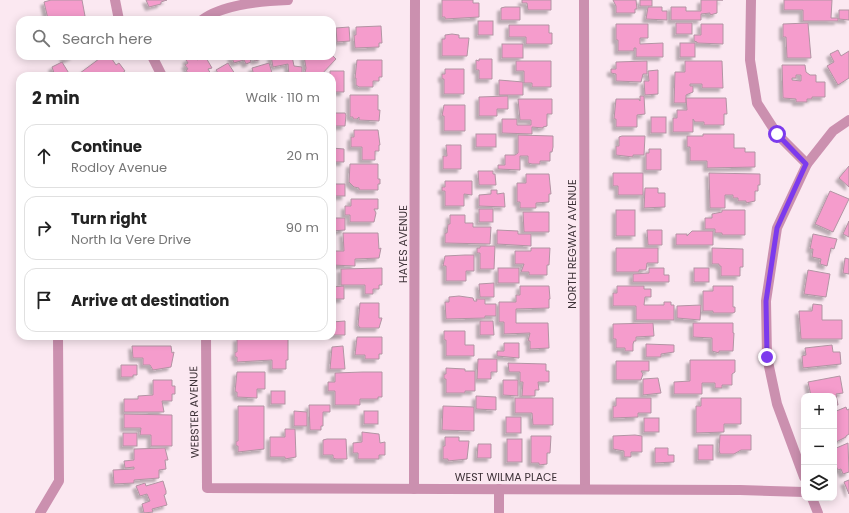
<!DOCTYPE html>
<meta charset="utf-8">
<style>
body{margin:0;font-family:Poppins,sans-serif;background:#f2f2f2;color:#222}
.controls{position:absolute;right:12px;bottom:12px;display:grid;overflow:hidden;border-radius:8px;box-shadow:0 2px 10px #0003}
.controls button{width:36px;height:36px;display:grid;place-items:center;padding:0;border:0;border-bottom:1px solid #e0e0e0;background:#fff;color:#222;font:20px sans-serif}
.stop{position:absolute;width:12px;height:12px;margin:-9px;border:3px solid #7c3aed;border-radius:50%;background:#fff}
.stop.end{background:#7c3aed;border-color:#fff;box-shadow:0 1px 4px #0008}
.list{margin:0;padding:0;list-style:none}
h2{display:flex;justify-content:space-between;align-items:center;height:52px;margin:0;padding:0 16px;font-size:17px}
h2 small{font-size:13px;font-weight:400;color:#767676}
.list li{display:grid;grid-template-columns:26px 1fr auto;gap:12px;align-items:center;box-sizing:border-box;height:64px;margin:0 8px 8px;padding:0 8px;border:1px solid #e0e0e0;border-radius:12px}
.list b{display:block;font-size:15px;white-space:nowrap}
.list p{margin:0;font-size:13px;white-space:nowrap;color:#767676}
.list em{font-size:13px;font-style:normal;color:#767676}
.icon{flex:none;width:22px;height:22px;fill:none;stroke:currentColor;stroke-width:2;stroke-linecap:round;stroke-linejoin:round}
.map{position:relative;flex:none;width:849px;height:513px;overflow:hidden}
.search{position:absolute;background:#fff;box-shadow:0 2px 10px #0003;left:16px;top:16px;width:320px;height:44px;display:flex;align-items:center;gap:10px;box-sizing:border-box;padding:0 14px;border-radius:12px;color:#767676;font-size:15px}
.panel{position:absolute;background:#fff;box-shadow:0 2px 10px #0003;left:16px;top:72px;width:320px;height:268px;border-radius:12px}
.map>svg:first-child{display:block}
</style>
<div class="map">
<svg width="849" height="513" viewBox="0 0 849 513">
<defs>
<filter id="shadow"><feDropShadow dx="-3.5" dy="3.5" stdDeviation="1" flood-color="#0004"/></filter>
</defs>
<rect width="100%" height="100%" fill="#fbe8f1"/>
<g fill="#f59ccc" stroke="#b294a3" fill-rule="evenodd" filter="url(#shadow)">
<path d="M51 0H82L85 16 76 20H56V17L48 19 44 2Z"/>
<path d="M146 0H167L161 2V4L149 7Z"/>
<path d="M442 0H473V3H479V17L445 19V17H442Z"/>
<path d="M522 0H551V10H528L527 3H522Z"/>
<path d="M613 0H636L637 9H635V13H616V6Z"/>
<rect x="640" y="0" width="12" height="6"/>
<path d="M701 0H723H717V13L710 15V13L701 14V20H671V7H686V11H701Z"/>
<path d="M784 0H832L831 18H838V21H803V10H784Z"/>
<path d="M505 7H520V20H501V8Z"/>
<path d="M648 7H662V11H667V20L646 19Z"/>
<path d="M839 10H849V20L839 19Z"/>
<rect x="478" y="21" width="15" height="14"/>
<rect x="676" y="23" width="16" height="11"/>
<path d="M808 23 811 58H787L786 37H783V24Z"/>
<path d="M616 24H648V38H640V44L663 43V57H636V48H634V51H618V40H616Z"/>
<path d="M701 24H723V44L697 43V42L694 41V35H701Z"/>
<path d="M509 25H549V33H552V44H526V37H509Z"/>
<path d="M381 26 382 43H379V47L355 48 354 35H356V27Z"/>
<path d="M349 27 350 41 337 42 336 28Z"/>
<path d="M452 34 459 35V38H469L467 56H442V39H445V35Z"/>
<rect x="680" y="43" width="15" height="14"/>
<rect x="502" y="44" width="21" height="14"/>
<path d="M838 50 841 56 849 51V78L838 85 827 66 834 62 830 54Z"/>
<path d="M332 55 336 59 320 76H304L306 68 304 56Z"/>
<path d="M63 56H74L65 60Z"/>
<path d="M103 56H110L116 65 119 63 125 71 118 76H76Z"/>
<path d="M193 56 197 60 205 56 212 68 208 69 212 76 189 75 186 70 188 69 185 65 188 63 186 60Z"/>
<path d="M231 56H261L262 59 255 61 254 59H250L251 62 246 64 244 60 234 63Z"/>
<path d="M271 56H292L294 66 302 67V76H289L288 64 273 67Z"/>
<path d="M479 59H492V79H479V70H476V60L479 61Z"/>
<path d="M357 60H382V77H379V81H373V87H359L356 85V78H355Z"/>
<path d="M516 61H551V87H532V83H524V71H516Z"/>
<path d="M647 61V74H643L641 82 616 81V74L611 73V69H616V62Z"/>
<path d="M685 61H722L723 88H702V84H690V86H693V92L686 95V103H674L675 72H685Z"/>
<path d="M62 62 70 75 55 76 52 67Z"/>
<path d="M228 63 235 74 220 76 216 70Z"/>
<path d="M269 63 273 76H259V74L254 76 252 68Z"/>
<path d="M782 65H805L806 72 810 75H816V82H825V97H812V99H807V102H796V99L783 98ZM796 75H801V81L792 80V78H796Z"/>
<path d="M445 69H464V94H444V79H442V74H445Z"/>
<path d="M658 70V94L645 95 644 81H649L648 71Z"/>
<path d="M330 71H344V92H332V76H330Z"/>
<path d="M499 80 523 82V95H499Z"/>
<path d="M350 95H378V110H380L379 121 359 120V117L357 119H353V117H350Z"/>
<path d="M508 96V109H497V116H479V97Z"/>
<path d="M640 96H644L645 114 637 115V127H616V119H614L616 99H639L640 101Z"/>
<path d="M686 98H726L727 114H724V125H704V122H695L693 119V132H673V118H677V110H687Z"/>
<path d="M518 99H552V114H547V126L543 127V128L532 127V134L502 133V119H517V125H531V120H520Z"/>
<path d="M444 105H465V131H444V116H442Z"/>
<path d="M332 113H345L346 115 345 126H332Z"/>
<rect x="651" y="117" width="15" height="16"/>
<path d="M354 130H378L380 145H379V151H375V160H362V147H351V137H354Z"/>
<rect x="476" y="134" width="20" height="13"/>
<path d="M703 134H734V148H745V152H755V167L707 168V161H690V147H687V136H703Z"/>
<path d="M518 135 553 136V147L552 152H550V161H540V164H532L528 163V156H520V170L498 169V165H505V155H515L518 153Z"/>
<path d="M622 136H645L644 155H633V157L616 155V146H619V137Z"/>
<path d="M446 145H461V169H443V156H447Z"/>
<path d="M332 148 344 149V162H332Z"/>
<path d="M649 149H661V170H646V153H649Z"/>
<path d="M350 164H378V179H380V184H378V190H359V188L354 187 349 182Z"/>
<path d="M849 166V187L839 178Z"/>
<path d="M478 171H493V174H495L496 185H479Z"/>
<path d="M613 173H643V195H618V186H613Z"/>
<path d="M709 173 760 174V185H758V191H755V201L746 203V201H738V198H733V195H725V208H710Z"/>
<path d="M526 174H549L551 194H549V202L536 203V208H520V202H517V183H526Z"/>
<path d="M445 181H472V195L464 194V206H445V191H442V187H445Z"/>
<rect x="332" y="184" width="13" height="12"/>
<path d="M645 188H658V193H665V207L644 208Z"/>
<path d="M491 190H497V194L504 193 505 207 479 206V195L491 194Z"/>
<path d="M830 191 849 199 833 232 815 224Z"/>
<path d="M351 199H378V209H374L376 213 374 222H350V215H345V206H351Z"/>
<rect x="479" y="209" width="14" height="13"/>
<rect x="616" y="210" width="19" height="26"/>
<path d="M722 210H745V235H722V233H715V229H705V218H712V214L722 212Z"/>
<path d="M523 212H549V232H524Z"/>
<path d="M450 215H465V223H473V227H491L490 244 445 243V233H447L448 224H450Z"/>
<path d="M332 218H345V230L332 231Z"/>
<path d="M849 221V237L843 234Z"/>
<path d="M497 230 518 231V234H531V246L497 244Z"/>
<path d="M647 230H662V245H648Z"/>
<path d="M692 231H713V245H676V234H687V236Z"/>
<path d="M343 233H378L379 249 381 248 379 258 355 259V266L332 265V251H344Z"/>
<path d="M813 234 837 239 834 249 831 248 827 266 820 264 821 259 812 257 813 249H810Z"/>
<path d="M480 246H495L494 269H480V253H477V248H480Z"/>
<path d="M531 248H550L549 265H547V275H529V272H521L524 264H515V251H531Z"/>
<path d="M616 248H658V263H647L646 270H639V272H616Z"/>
<path d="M712 248 743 249V267H740V276H721V266H719V264H712Z"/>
<path d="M465 255H474V271H466V281H446V266H443L445 256Z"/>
<path d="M845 258 849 259V274L843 273Z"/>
<path d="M382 268V285H379V289H373V294H365V285H341V269Z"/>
<rect x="498" y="268" width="21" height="15"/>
<path d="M649 268H664V275H669V282H633V274L649 273Z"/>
<rect x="694" y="268" width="15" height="14"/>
<path d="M808 270 830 274 826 297 804 294Z"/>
<path d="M494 283V297H480L479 284Z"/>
<path d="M344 286V299H332V287Z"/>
<path d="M520 286H549L550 299H549V308L516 309V323H548L549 348 530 349V341H528L530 333 504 334V322H499V302H516V295H520Z"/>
<path d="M617 286H644V289H651V297H645L644 305H664V302H671V305H674V320H636V306H613V293H617Z"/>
<path d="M713 286H733V307H735V312L733 313H713V311H703V291H713Z"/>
<path d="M459 296 473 298 474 301H477L476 299H485V304H496V316H485V318L446 319 445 302H449V297Z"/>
<path d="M360 303H379V318H382L379 328H360L358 325Z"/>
<path d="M813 304 822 305V320H842V339H801L799 311H812Z"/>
<path d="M701 305 700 320 677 318V306Z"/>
<path d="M345 321V335H332V322Z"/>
<path d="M480 321H493L494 335H480Z"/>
<path d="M653 323 654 336 636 337V341H634L633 344V351H625V348H616V339H613V324Z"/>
<path d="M693 323H733V333H734L733 351H719V353L712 351V338L693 337Z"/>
<path d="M444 331H465V345H474V356H446V340H444Z"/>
<path d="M288 337V360H286V369H272V360L237 362V357H235V352H237V338Z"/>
<path d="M357 337H382V354H379V359H365V355H355Z"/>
<path d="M504 343H519V358L497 356V351H504Z"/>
<path d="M646 344 674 345V352L661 354V357H646Z"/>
<path d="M832 345 833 352H840L841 364 803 368 802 356 806 355 805 348Z"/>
<path d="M132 346H171L172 353 174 352 171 367 153 370 150 365H143V358H133Z"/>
<path d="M343 346 345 369H330L332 347Z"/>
<path d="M478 359H497V372H491V379H477Z"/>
<path d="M690 360H735V372L732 374V385H722V388H715V383H702V394H674V382L690 381Z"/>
<path d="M616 361H649V371H641L643 374 641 380H616Z"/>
<path d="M508 363 546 364V371H549V382H538L539 390H535V396H522L523 382H520V372H509Z"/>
<path d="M121 365H137V375H133V377H121Z"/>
<path d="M446 368 465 369V371H475V391H465V393H446V379H444V374H446Z"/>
<path d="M237 372H265V389H257V398L237 397V392H235Z"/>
<path d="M363 372H382V397H378V399H360V405H335V391H328V382H335V373Z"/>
<path d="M840 376 843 393 836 394 838 405H834V396H811L808 382Z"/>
<path d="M658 378 661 393 643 395V379Z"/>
<path d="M153 380H172V386H175V394H172V401H162L164 412H124V399H138V396L153 395Z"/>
<path d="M503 380H518V396L503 395Z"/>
<rect x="271" y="391" width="14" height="13"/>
<path d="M476 396 496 397V410L476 409Z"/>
<path d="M515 398H553V425H533L532 413H515Z"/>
<path d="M616 398H651V413H638V417L613 418V406H616Z"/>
<path d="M701 398H741V424H724V432L696 433V406H701Z"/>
<path d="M309 405H330V412H323V426H321V430H310Z"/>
<path d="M238 406H264V449L238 452V446H236V441H238Z"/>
<path d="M443 406 474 407V431L442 430Z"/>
<path d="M846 407 847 410 849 409V434L846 436V437L834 443V412Z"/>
<path d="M294 411 307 412V426H294Z"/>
<rect x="364" y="411" width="14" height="13"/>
<path d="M124 414 172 415V446H151V435H140L141 428H124Z"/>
<rect x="506" y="417" width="15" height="16"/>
<rect x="644" y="418" width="15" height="14"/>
<path d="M285 429H295L296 457 285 459V457H270V437H285Z"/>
<path d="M362 432 379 434 380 443 385 442V455H379V459H358V453H353V443L362 442Z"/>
<rect x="123" y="433" width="14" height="13"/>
<path d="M635 435 642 436V452H631V457H624V451L613 449V436Z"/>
<path d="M720 435H751V450H741L734 454H720L719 450Z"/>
<path d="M531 436H551L550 453H547V464L539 465V463H531Z"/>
<path d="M445 437H459V441H469L467 459 448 461V459H443V446H445Z"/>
<path d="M327 439H346L347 459H336L333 458V455H323V440Z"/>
<rect x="507" y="439" width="15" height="23"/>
<path d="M848 443 849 472 843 474 841 469 838 470 834 462V449Z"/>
<path d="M478 444H491V458H477Z"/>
<rect x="698" y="445" width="15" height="15"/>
<path d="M165 448 168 460H165L166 469 159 470V478L134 480V483L114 484 113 470 134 469V467L125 468 124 461 134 460V449Z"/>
<path d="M655 448H668V455H674V462L655 463Z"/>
<path d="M849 480V494L844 482Z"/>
<path d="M163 481 166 491V494L164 495 167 505 152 509 153 512 144 513 142 504 150 501 147 494 140 496 136 486 145 483 146 486Z"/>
</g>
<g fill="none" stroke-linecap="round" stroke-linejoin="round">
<g stroke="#cb90af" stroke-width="10">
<path d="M115 0 119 20"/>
<path d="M584 0 585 489"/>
<path d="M751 0 750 60 757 103 777 134 807 164"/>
<path d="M202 20C223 4 262 1 288 0"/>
<path d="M152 56 162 76"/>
<path d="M206 336 207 488 740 490 804 492"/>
<path d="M804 477 777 404 767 357 766 301 777 228 807 164 833 131 849 120"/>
<path d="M414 489 415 0"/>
<path d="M812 498 818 513"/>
<path d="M40 513 59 481 58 336"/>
<path d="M499 513V489"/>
</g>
</g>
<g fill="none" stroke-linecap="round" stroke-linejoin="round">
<path stroke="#7c3aed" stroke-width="5" d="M767 357 766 301 777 228 806 164 777 134"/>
</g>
<g text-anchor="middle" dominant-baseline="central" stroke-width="3" stroke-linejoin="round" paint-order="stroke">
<g font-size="11" fill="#3c3036" stroke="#fbe8f1">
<text transform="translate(403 244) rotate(-90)">HAYES AVENUE</text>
<text transform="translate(572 244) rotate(-90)">NORTH REGWAY AVENUE</text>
<text transform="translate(194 412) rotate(-91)">WEBSTER AVENUE</text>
<text x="506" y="477">WEST WILMA PLACE</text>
</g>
</g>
</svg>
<div class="controls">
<button>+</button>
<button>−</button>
<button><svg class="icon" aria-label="layers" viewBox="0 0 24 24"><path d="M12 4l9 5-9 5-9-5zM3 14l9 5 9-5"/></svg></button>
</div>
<div class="stop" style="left:777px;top:134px"></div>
<div class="stop end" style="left:767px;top:357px"></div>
<div class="search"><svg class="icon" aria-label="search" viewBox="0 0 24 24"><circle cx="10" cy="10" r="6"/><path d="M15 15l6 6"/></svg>Search here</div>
<section class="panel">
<h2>2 min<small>Walk · 110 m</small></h2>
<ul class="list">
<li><svg class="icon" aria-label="ahead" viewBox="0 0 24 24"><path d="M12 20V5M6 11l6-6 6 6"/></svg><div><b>Continue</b><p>Rodloy Avenue</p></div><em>20 m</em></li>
<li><svg class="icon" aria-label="right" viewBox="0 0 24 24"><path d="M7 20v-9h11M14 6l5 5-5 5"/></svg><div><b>Turn right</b><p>North la Vere Drive</p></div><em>90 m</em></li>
<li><svg class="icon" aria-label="arrive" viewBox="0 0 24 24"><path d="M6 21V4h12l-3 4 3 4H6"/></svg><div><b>Arrive at destination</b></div></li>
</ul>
</section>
</div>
